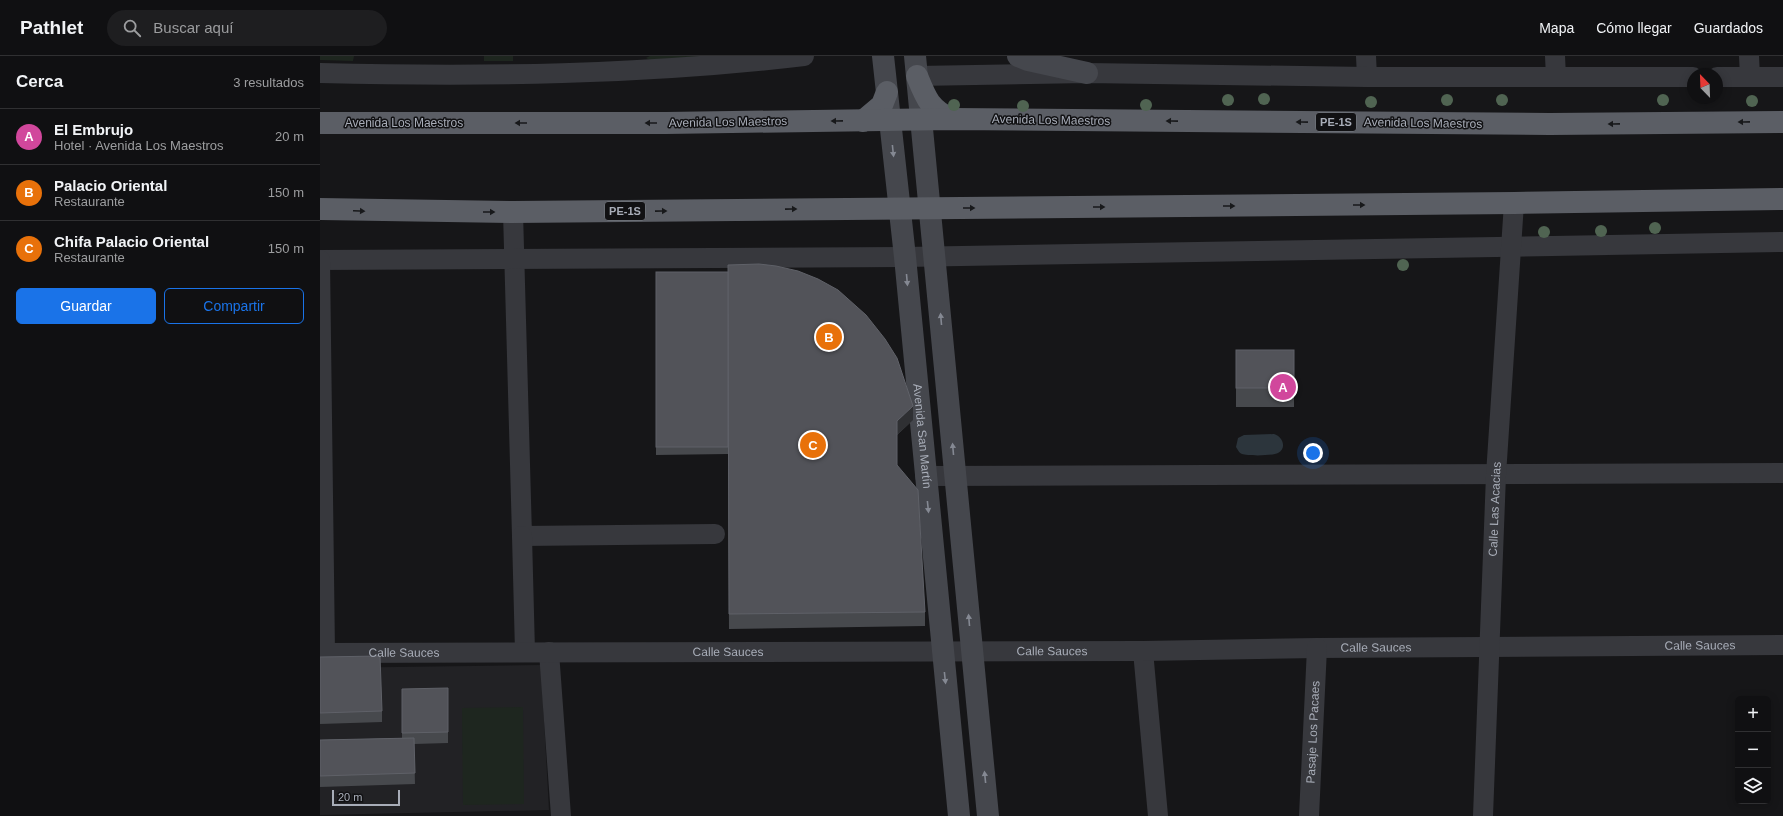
<!DOCTYPE html>
<html lang="es">
<meta charset="utf-8">
<style>
body{margin:0;font-family:Arial,sans-serif;background:#1e1e20;color:#f1f3f6}
.controls{position:absolute;right:12px;bottom:12px;display:grid;overflow:hidden;border-radius:6px;box-shadow:0 2px 10px #0003}
.controls button{width:36px;height:36px;display:grid;place-items:center;padding:0;border:0;border-bottom:1px solid #303032;background:#101012;color:#f1f3f6;font:20px sans-serif}
.compass{position:absolute;left:1367px;top:12px;width:36px;height:36px;border-radius:50%;background:#101012;box-shadow:0 2px 10px #0003;rotate:337deg}
.scale{position:absolute;left:12px;bottom:10px;width:68px;box-sizing:border-box;padding-left:4px;border:2px solid #a8adb8;border-top:0;font-size:11px;line-height:14px;white-space:nowrap;color:#a8adb8;-webkit-text-stroke:3px #111113;paint-order:stroke}
.you{position:absolute;left:993px;top:397px;width:14px;height:14px;margin:-10px;border:3px solid #fff;border-radius:50%;background:#1a73e8;box-shadow:0 0 0 6px #1a73e833}
.badge{display:grid;place-items:center;width:26px;height:26px;border-radius:50%;background:#1a73e8;color:#fff;font-size:13px;font-weight:700}
.pin{position:absolute;translate:-50% -50%;border:2px solid #fff;box-shadow:0 1px 4px #0006}
.list{margin:0;padding:0;list-style:none}
h2{display:flex;justify-content:space-between;align-items:center;height:52px;margin:0;padding:0 16px;font-size:17px}
h2 small{font-size:13px;font-weight:400;color:#9c9d9f}
.list li{display:grid;grid-template-columns:26px 1fr auto;gap:12px;align-items:center;box-sizing:border-box;height:56px;padding:0 16px;border-top:1px solid #303032}
.list b{display:block;font-size:15px;white-space:nowrap}
.list p{margin:0;font-size:13px;white-space:nowrap;color:#9c9d9f}
.list em{font-size:13px;font-style:normal;color:#9c9d9f}
.actions{display:flex;gap:8px;padding:12px 16px}
.actions a{flex:1;padding:9px 0;border:1px solid #1a73e8;border-radius:6px;text-align:center;font-size:14px;color:#1a73e8}
.actions .main{background:#1a73e8;color:#fff}
.icon{flex:none;width:22px;height:22px;fill:none;stroke:currentColor;stroke-width:2;stroke-linecap:round;stroke-linejoin:round}
.map{position:relative;flex:none;width:1463px;height:760px;overflow:hidden}
header{display:flex;align-items:center;gap:24px;box-sizing:border-box;height:56px;padding:0 20px;background:#101012;border-bottom:1px solid #303032}
header strong{font-size:19px}
nav{display:flex;gap:22px;margin-inline-start:auto;font-size:14px}
.search{width:280px;height:36px;background:#1e1e20;display:flex;align-items:center;gap:10px;box-sizing:border-box;padding:0 14px;border-radius:22px;color:#9c9d9f;font-size:15px}
main{display:flex}
aside{flex:1;background:#101012}
.map>svg:first-child{display:block}
</style>
<header>
<strong>Pathlet</strong>
<div class="search"><svg class="icon" aria-label="search" viewBox="0 0 24 24"><circle cx="10" cy="10" r="6"/><path d="M15 15l6 6"/></svg>Buscar aquí</div>
<nav><a>Mapa</a><a>Cómo llegar</a><a>Guardados</a></nav>
</header>
<main>
<aside>
<h2>Cerca<small>3 resultados</small></h2>
<ul class="list">
<li><span class="badge" style="background:#d1479c">A</span><div><b>El Embrujo</b><p>Hotel · Avenida Los Maestros</p></div><em>20 m</em></li>
<li><span class="badge" style="background:#e8710a">B</span><div><b>Palacio Oriental</b><p>Restaurante</p></div><em>150 m</em></li>
<li><span class="badge" style="background:#e8710a">C</span><div><b>Chifa Palacio Oriental</b><p>Restaurante</p></div><em>150 m</em></li>
</ul>
<div class="actions"><a class="main">Guardar</a><a>Compartir</a></div>
</aside>
<div class="map">
<svg width="1463" height="760" viewBox="0 0 1463 760">
<rect width="100%" height="100%" fill="#161618"/>
<path fill="#222225" d="M221 609 229 754 0 759V612Z"/>
<g fill="#1e261f">
<path d="M0 0H34L33 5 0 4Z"/>
<rect x="164" y="0" width="29" height="5"/>
<path d="M330 0H421L341 9 326 2Z"/>
<path d="M203 651 204 748 143 749 142 652Z"/>
</g>
<path fill="#2c353c" d="M954 378C963 381 967 392 958 397 953 400 927 400 922 398 919 397 918 394 916 391L918 382 924 379Z"/>
<g fill="none" stroke-linecap="round" stroke-linejoin="round">
<g stroke="#37383d" stroke-width="20">
<path d="M1046 0 1047 21"/>
<path d="M1235 0 1236 21"/>
<path d="M1429 0 1430 21"/>
<path d="M0 17C161 21 324 19 484 0"/>
<path d="M597 20 767 17 1047 21H1373"/>
<path d="M1397 21H1463"/>
<path d="M193 156 202 480 395 478"/>
<path d="M0 204 585 201 1463 186"/>
<path d="M0 204 5 597"/>
<path d="M605 420 1463 417"/>
<path d="M202 480 205 596"/>
<path d="M823 595 838 760"/>
<path d="M229 596 241 760"/>
<path id="s1" d="M0 597 823 595 997 592 1463 589"/>
<path id="s2" d="M989 760 997 592"/>
<path id="s3" d="M1163 760 1176 419 1194 147"/>
</g>
<g stroke="#45474d" stroke-width="22">
<path id="s4" d="M563 0 585 201 639 760"/>
<path d="M595 0 668 760"/>
<path d="M698 0 708 4 767 17"/>
</g>
<g stroke="#5b5e65" stroke-width="22">
<path d="M597 20C606 42 609 52 631 63"/>
<path d="M543 65 562 49 567 36"/>
<path d="M0 67H346L631 63 1230 68 1463 66"/>
<path d="M0 153 193 156 1194 147 1463 143"/>
</g>
</g>
<g fill="#506452">
<circle cx="944" cy="43" r="6"/>
<circle cx="908" cy="44" r="6"/>
<circle cx="1127" cy="44" r="6"/>
<circle cx="1182" cy="44" r="6"/>
<circle cx="1343" cy="44" r="6"/>
<circle cx="1432" cy="45" r="6"/>
<circle cx="1051" cy="46" r="6"/>
<circle cx="634" cy="49" r="6"/>
<circle cx="826" cy="49" r="6"/>
<circle cx="703" cy="50" r="6"/>
<circle cx="1335" cy="172" r="6"/>
<circle cx="1281" cy="175" r="6"/>
<circle cx="1224" cy="176" r="6"/>
<circle cx="1083" cy="209" r="6"/>
</g>
<g fill="#47494d">
<path d="M336 216 593 364 577 379V409L605 556V570L409 573 408 398 336 399Z"/>
<rect x="916" y="294" width="58" height="57"/>
<path d="M0 601 62 655V666L0 668Z"/>
<path d="M82 633 128 676V687L94 688 95 728 0 731V684L82 682Z"/>
</g>
<path fill="#2f3033" d="M593 350V364L577 379V365Z"/>
<g fill="#525359" stroke="#5f6168">
<path d="M439 208 456 210 478 215 498 223 518 234 546 259 565 283 577 302 593 350 577 365V409L598 434 605 556 409 558 408 209Z"/>
<rect x="336" y="216" width="72" height="175"/>
<rect x="916" y="294" width="58" height="38"/>
<path d="M60 600 62 655 0 657V601Z"/>
<path d="M128 632V676L82 677V633Z"/>
<path d="M94 682 95 717 0 720V684Z"/>
</g>
<defs><path id="oneway-solid" d="M-6-.8H1V-3.2L6.5 0L1 3.2V.8H-6Z"/></defs>
<g fill="#18191b">
<use href="#oneway-solid" transform="translate(517 65) rotate(179)"/>
<use href="#oneway-solid" transform="translate(852 65) rotate(-179)"/>
<use href="#oneway-solid" transform="translate(982 66) rotate(-179)"/>
<use href="#oneway-solid" transform="translate(1424 66) rotate(179)"/>
<use href="#oneway-solid" transform="translate(201 67) rotate(-180)"/>
<use href="#oneway-solid" transform="translate(331 67) rotate(180)"/>
<use href="#oneway-solid" transform="translate(1294 68) rotate(179)"/>
<use href="#oneway-solid" transform="translate(1039 149)"/>
<use href="#oneway-solid" transform="translate(909 150)"/>
<use href="#oneway-solid" transform="translate(779 151)"/>
<use href="#oneway-solid" transform="translate(649 152)"/>
<use href="#oneway-solid" transform="translate(471 153) rotate(-1)"/>
<use href="#oneway-solid" transform="translate(39 155) rotate(2)"/>
<use href="#oneway-solid" transform="translate(341 155) rotate(-1)"/>
<use href="#oneway-solid" transform="translate(169 156)"/>
</g>
<g fill="#858993">
<use href="#oneway-solid" transform="translate(573 95) rotate(84)"/>
<use href="#oneway-solid" transform="translate(587 224) rotate(85)"/>
<use href="#oneway-solid" transform="translate(621 263) rotate(-95)"/>
<use href="#oneway-solid" transform="translate(633 393) rotate(-95)"/>
<use href="#oneway-solid" transform="translate(608 451) rotate(84)"/>
<use href="#oneway-solid" transform="translate(649 564) rotate(-95)"/>
<use href="#oneway-solid" transform="translate(625 622) rotate(84)"/>
<use href="#oneway-solid" transform="translate(665 721) rotate(-96)"/>
</g>
<g text-anchor="middle" dominant-baseline="central" stroke-width="3" stroke-linejoin="round" paint-order="stroke">
<g fill="#111113" stroke="#7b7e86" stroke-width="1">
<rect x="996" y="57" width="40" height="18" rx="3"/>
<rect x="285" y="146" width="40" height="18" rx="3"/>
</g>
<g font-size="11" font-weight="bold" fill="#a8adb8">
<text x="1016" y="66">PE-1S</text>
<text x="305" y="155">PE-1S</text>
</g>
<g font-size="12" fill="#a8adb8" stroke="#111113">
<text transform="translate(731 64) rotate(1)">Avenida Los Maestros</text>
<text transform="translate(408 66) rotate(-1)">Avenida Los Maestros</text>
<text x="84" y="67">Avenida Los Maestros</text>
<text transform="translate(1103 67) rotate(1)">Avenida Los Maestros</text>
<text stroke="none"><textPath href="#s4" startOffset="382">Avenida San Martín</textPath></text>
<text stroke="none"><textPath href="#s3" startOffset="307">Calle Las Acacias</textPath></text>
<text stroke="none"><textPath href="#s1" startOffset="1380">Calle Sauces</textPath></text>
<text stroke="none"><textPath href="#s1" startOffset="1056">Calle Sauces</textPath></text>
<text stroke="none"><textPath href="#s1" startOffset="408">Calle Sauces</textPath></text>
<text stroke="none"><textPath href="#s1" startOffset="732">Calle Sauces</textPath></text>
<text stroke="none"><textPath href="#s1" startOffset="84">Calle Sauces</textPath></text>
<text stroke="none"><textPath href="#s2" startOffset="84">Pasaje Los Pacaes</textPath></text>
</g>
</g>
</svg>
<div class="controls">
<button>+</button>
<button>−</button>
<button><svg class="icon" aria-label="layers" viewBox="0 0 24 24"><path d="M12 4l9 5-9 5-9-5zM3 14l9 5 9-5"/></svg></button>
</div>
<svg class="compass" viewBox="-18 -18 36 36"><path d="M0-13l5 13h-10z" fill="#e53935"/><path d="M0 13l5-13h-10z" fill="#9c9d9f"/></svg>
<div class="scale">20 m</div>
<div class="you"></div>
<div class="pin badge" style="left:963px;top:331px;background:#d1479c">A</div>
<div class="pin badge" style="left:509px;top:281px;background:#e8710a">B</div>
<div class="pin badge" style="left:493px;top:389px;background:#e8710a">C</div>
</div>
</main>
